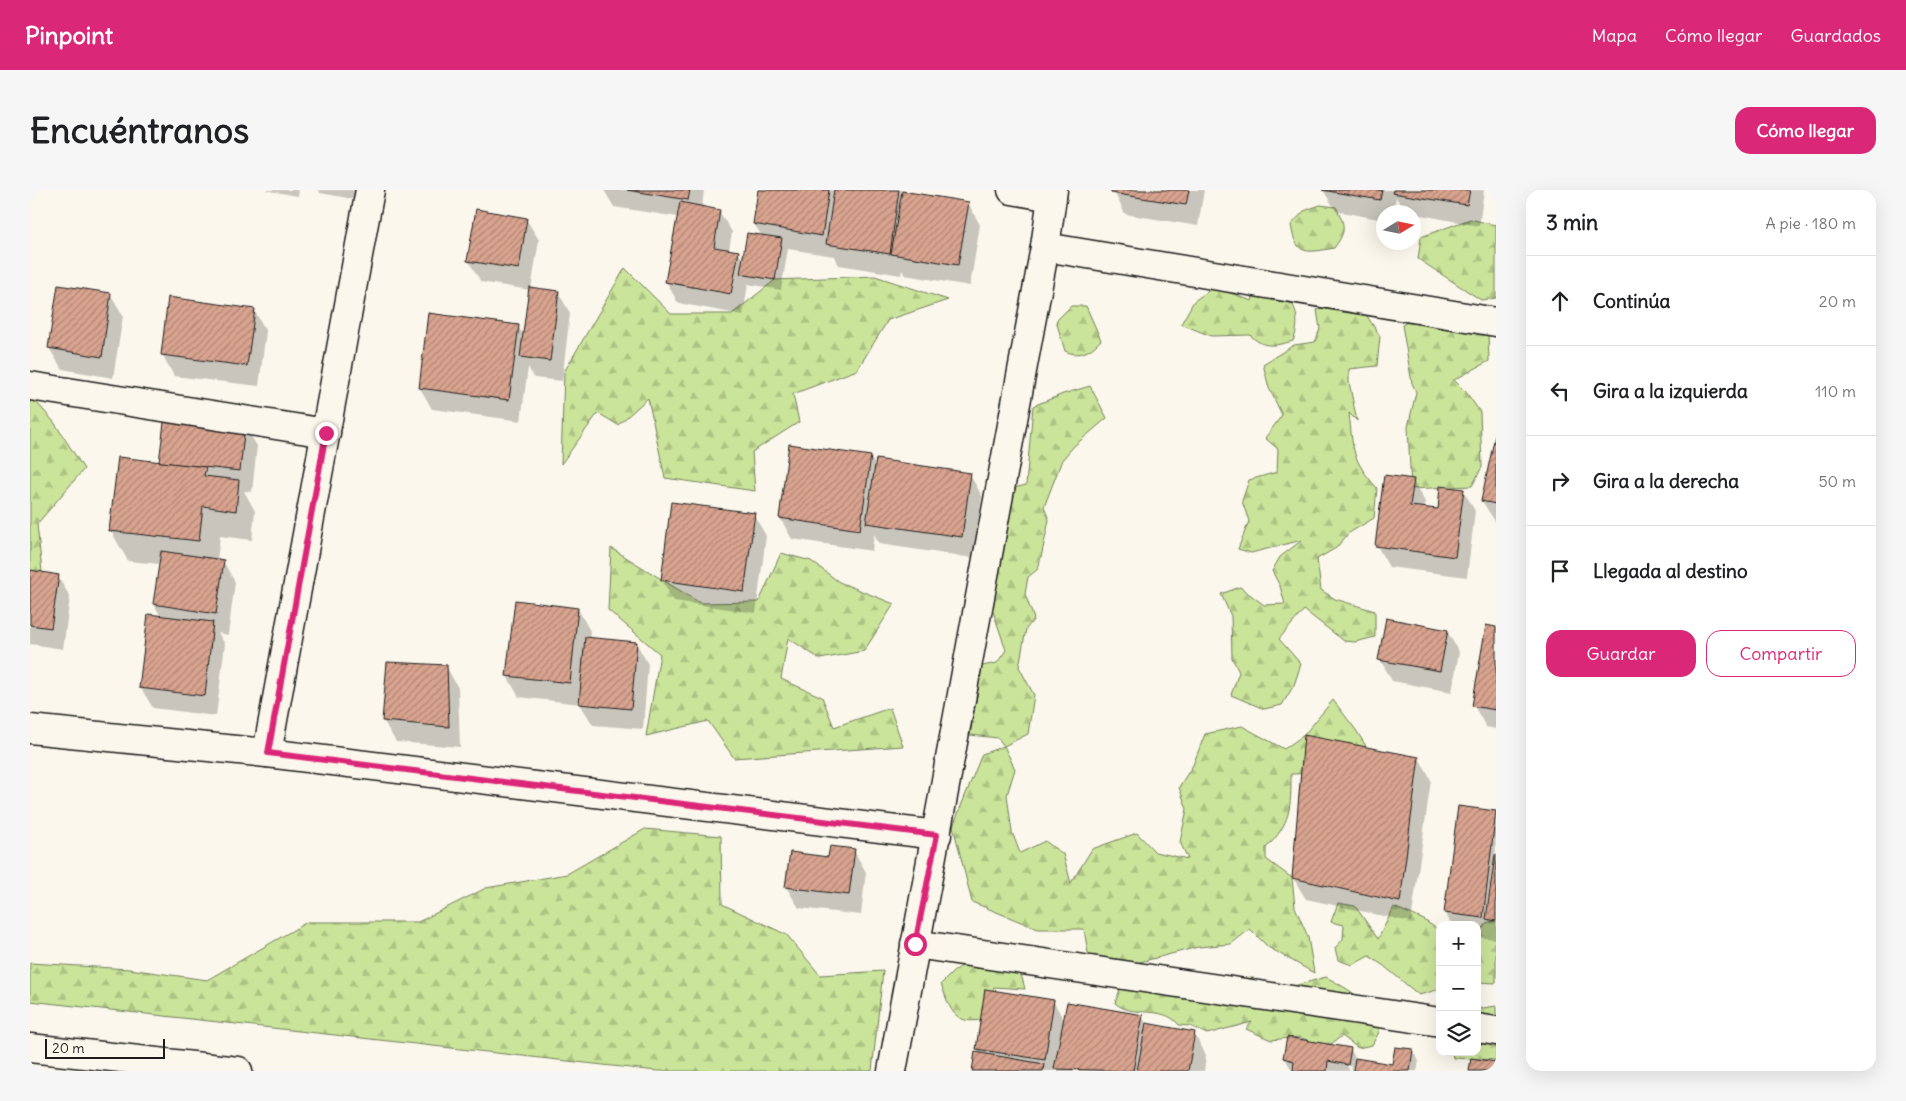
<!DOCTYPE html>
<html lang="es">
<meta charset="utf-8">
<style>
body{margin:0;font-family:Delius,sans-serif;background:#f6f6f6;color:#202124}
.controls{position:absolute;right:15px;bottom:15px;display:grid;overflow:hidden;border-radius:10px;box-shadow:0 5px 20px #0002}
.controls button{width:45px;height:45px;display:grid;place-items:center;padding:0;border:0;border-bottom:1px solid #e0e0e0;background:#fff;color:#202124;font:25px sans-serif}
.compass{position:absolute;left:1346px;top:15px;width:45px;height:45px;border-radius:50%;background:#fff;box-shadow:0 5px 20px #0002;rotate:80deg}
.scale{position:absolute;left:15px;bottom:12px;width:120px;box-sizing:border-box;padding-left:5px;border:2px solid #1c1c1c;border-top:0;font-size:14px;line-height:18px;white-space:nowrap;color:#1c1c1c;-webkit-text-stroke:4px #fbf7ec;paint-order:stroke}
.stop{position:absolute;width:15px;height:15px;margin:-11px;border:4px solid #db2777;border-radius:50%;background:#fff}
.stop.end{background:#db2777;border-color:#fff;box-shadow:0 1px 5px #0008}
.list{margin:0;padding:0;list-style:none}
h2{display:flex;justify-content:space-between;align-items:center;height:65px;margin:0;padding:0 20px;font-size:21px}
h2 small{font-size:16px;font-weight:400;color:#757577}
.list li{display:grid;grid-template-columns:32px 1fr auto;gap:15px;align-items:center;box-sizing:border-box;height:90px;padding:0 20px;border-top:1px solid #e0e0e0}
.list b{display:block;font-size:19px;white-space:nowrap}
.list em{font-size:16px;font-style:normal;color:#757577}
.actions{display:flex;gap:10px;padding:15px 20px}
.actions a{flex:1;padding:11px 0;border:1px solid #db2777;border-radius:15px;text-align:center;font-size:18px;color:#db2777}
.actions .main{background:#db2777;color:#fff}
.icon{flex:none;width:28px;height:28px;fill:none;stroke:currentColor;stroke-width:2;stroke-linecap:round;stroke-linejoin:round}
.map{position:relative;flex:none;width:1466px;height:881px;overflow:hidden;border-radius:15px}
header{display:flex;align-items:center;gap:30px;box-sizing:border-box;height:70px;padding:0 25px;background:#db2777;color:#fff}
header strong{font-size:24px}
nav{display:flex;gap:28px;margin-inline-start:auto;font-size:18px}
.intro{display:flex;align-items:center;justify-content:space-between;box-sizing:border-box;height:120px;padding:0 30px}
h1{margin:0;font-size:35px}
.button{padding:12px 22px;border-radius:15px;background:#db2777;color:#fff;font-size:18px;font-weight:700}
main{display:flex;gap:30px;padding:0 30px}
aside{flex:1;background:#fff;border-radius:15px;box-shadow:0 5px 20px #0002}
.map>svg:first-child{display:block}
</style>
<header>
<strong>Pinpoint</strong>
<nav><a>Mapa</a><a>Cómo llegar</a><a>Guardados</a></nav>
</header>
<div class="intro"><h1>Encuéntranos</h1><a class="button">Cómo llegar</a></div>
<main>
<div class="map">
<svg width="1466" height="881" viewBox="0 0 1466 881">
<defs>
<pattern id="forest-firs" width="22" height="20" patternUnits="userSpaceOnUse" patternTransform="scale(1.25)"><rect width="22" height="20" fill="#cae49a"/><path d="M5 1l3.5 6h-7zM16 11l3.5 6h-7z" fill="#adc384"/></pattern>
<pattern id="building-hatch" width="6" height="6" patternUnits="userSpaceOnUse" patternTransform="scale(1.25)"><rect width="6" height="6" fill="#d9a48f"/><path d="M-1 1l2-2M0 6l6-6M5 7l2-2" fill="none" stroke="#af8574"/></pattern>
</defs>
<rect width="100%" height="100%" fill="#fbf7ec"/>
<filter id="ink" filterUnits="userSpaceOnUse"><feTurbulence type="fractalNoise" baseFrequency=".02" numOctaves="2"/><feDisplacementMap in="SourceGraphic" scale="10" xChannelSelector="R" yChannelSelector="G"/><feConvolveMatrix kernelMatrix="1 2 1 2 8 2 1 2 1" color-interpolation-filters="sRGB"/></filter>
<g filter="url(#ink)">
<g fill="url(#forest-firs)" stroke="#73805b">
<path d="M1290 15 1306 17C1315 35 1317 41 1304 58 1276 63 1266 66 1261 35L1274 21Z"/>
<path d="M1440 29 1465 35 1466 33V108L1451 110 1388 69 1391 47Z"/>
<path d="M595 78 641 124H702L745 90 845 86 918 110 858 130 827 180 763 204 769 232 722 262 725 301 635 288 618 208 588 235 568 223 531 274 534 182Z"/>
<path d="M1226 94C1234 97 1248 99 1255 105 1269 116 1269 137 1263 151 1244 156 1234 159 1220 145L1181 146 1151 134 1164 111 1184 97 1222 111Z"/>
<path d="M1316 108 1335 123 1350 146 1347 176 1319 179V192L1327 231 1319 223C1323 259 1321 269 1347 298L1344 328 1319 343 1306 358 1287 369 1291 400 1305 409 1345 421V447L1325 452 1314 451 1274 420 1249 449 1271 474 1264 495 1252 515 1234 519 1201 505 1209 482 1202 468 1201 426 1191 404 1210 397 1234 415 1255 414 1250 396 1242 381 1250 367 1272 350 1221 363 1208 359 1219 331 1212 311 1219 290 1247 282 1248 259 1235 248 1252 225 1239 198 1233 174 1264 155 1285 152 1290 139 1287 120Z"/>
<path d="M1041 116H1056L1071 150C1061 161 1050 168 1035 161L1026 131Z"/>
<path d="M1397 121 1458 142 1459 171 1424 190 1436 202 1450 222 1452 277 1442 296 1381 299 1378 237 1386 202 1382 193 1372 135Z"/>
<path d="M1060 196 1077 228 1044 256 1032 270 1014 317 1019 330 1012 363 1008 379 998 387 995 404 1004 429 996 439 989 477 1004 505 998 544 974 556 985 579 977 605 982 642 990 663 1015 651 1033 664 1041 693 1062 659 1107 643 1125 662 1158 669 1150 652 1157 619 1149 597 1163 575 1175 544 1212 536 1254 559 1274 545 1303 510 1326 540 1339 561 1298 583 1261 584C1261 618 1261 633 1236 658V669L1262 688 1265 717 1278 747 1284 783 1238 757 1220 739 1201 754 1168 757 1079 780 1059 769 1054 739H1008L942 712 923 636 952 564 974 556 968 548 940 545 952 476 967 473 976 460 948 377 984 298 996 295 1003 216 1033 204Z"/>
<path d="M0 205 24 232 54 279 7 334 12 382 0 380Z"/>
<path d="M581 358 670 413 729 412 751 363 781 371 809 392 864 414 834 461 790 469 758 448 751 489 792 507 804 537 860 518 873 556 704 568 678 531 616 546 630 464 578 420Z"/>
<path d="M615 639 691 646 692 714 757 745 790 785 853 781 842 881H627L0 811V773L99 779 177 790 277 732H388L456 698 537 684Z"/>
<path d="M1308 713 1325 716 1348 749 1364 717 1394 730 1410 741V799L1389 805 1354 776 1339 766 1322 775 1308 770 1305 758 1313 749 1314 735 1301 732Z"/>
<path d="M1466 731V793L1447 792V745L1458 732Z"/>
<path d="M947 765 967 768 991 784 995 799 964 797 950 830C922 835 919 815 911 794L923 782Z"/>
<path d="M1096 783 1186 789 1224 788 1235 804 1296 787C1317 798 1334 809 1350 827L1349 842 1342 855 1328 858 1312 846 1301 854 1293 856 1269 847 1241 850 1216 839 1222 832 1177 844 1160 836 1149 835C1133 814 1103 829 1085 813Z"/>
<path d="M1466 816V870L1423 868 1422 862H1447V819Z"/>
</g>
<g fill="#0003">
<path d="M234 0H269L268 6Z"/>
<path d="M289 0H325L323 9 290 3Z"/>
<path d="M574 0H674L672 18 689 21 702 42 699 60 708 62 714 72 732 46 724 34 730 0H871L872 2 938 13 950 35 940 96 875 85 872 80 871 85 809 75 804 66 758 59 751 100 718 94 713 125 648 113 636 91 648 27 584 17Z"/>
<path d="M1083 0H1174L1168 36 1095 24Z"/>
<path d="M1293 0H1454L1449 36 1375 22 1366 7 1363 22H1354V30L1306 21Z"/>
<path d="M496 29 509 50 501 99 528 102 540 123 532 191 504 188 498 177 491 231 402 219 390 198 488 136 494 147 500 100 451 92 438 70Z"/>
<path d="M81 105 93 126 83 188 32 179 19 158Z"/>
<path d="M224 120 236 141 229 196 144 186 132 164Z"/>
<path d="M214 235 227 256 222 302 214 301 225 321 222 350 190 346 187 370 193 371 205 392 198 445 188 443 195 454 186 526 123 518 110 497 131 427 124 414 130 374 98 371 81 341 131 273Z"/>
<path d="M1466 247V333L1452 311Z"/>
<path d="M840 267 846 276 940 285 952 306 943 368 849 354 844 344 842 361 762 349 750 328Z"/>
<path d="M1383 291 1395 312 1394 319 1409 321 1433 300 1445 321 1437 387 1359 377 1347 356Z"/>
<path d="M724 325 736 346 726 423 644 411 632 390Z"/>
<path d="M0 382 28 386 40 407 33 459 0 454Z"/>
<path d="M548 419 560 441 559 449 606 453 618 474 613 539 563 535 550 514 489 507 477 486Z"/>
<path d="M1466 438V539L1456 537 1444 516Z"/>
<path d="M1417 441 1429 462 1422 502 1362 491 1350 469Z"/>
<path d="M416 476 428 498 430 557 366 552 353 530Z"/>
<path d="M1389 568 1401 590 1381 732 1276 709 1263 688Z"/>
<path d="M1429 617 1466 622 1465 749 1447 747V735H1422L1415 723Z"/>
<path d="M824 661 836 682 831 725 769 718 756 697 761 663 799 668Z"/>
<path d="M1023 811 1034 830 1112 826 1117 835 1164 843 1176 865 1174 881H944L950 864 947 859Z"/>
<path d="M1320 859 1326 869 1363 876 1383 861 1389 871 1387 881H1323L1320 876H1317L1320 881H1262L1255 868Z"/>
</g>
<g fill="url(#building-hatch)" stroke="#1c1c1c">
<path d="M597 0H660L658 10Z"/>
<path d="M728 0H799L792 46 723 34Z"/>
<path d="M804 0H869L860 64 796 54Z"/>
<path d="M1081 0H1159L1156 15 1081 3Z"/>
<path d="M1292 0H1352L1350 10Z"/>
<path d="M1363 0H1440L1437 15 1362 3Z"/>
<path d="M872 1 939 12 928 75 861 64Z"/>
<path d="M650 12 690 20 684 57 709 61 701 104 635 92Z"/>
<path d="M446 19 497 28 489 79 437 71Z"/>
<path d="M717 43 752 48 745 90 710 84Z"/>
<path d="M28 95 81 103 72 167 18 158Z"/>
<path d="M499 97 529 101 520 171 490 167Z"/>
<path d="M138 107 225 119 217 176 131 165Z"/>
<path d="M398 123 489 135 479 210 389 198Z"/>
<path d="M135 225 215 234 210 281 129 272Z"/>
<path d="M1466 241V314L1451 311Z"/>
<path d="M759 254 841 266 830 340 749 328Z"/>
<path d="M88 267 176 277 174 286 209 290 206 321 173 316 169 351 79 341Z"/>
<path d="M846 269 941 283 932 347 836 333Z"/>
<path d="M1354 285 1384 289 1380 316 1408 319 1410 296 1434 299 1425 367 1345 356Z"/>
<path d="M641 312 725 323 714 402 631 390Z"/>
<path d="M131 361 194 370 186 424 123 414Z"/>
<path d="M0 380 29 385 21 438 0 435Z"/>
<path d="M485 410 548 418 540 493 476 486Z"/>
<path d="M118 424 183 432 175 506 109 498Z"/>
<path d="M1356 428 1418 440 1410 481 1348 470Z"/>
<path d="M1456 435 1466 437V520L1442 516Z"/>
<path d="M555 447 607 452 601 519 549 514Z"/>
<path d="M357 472 417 475 419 537 352 531Z"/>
<path d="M1274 545 1389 567 1370 712 1262 688Z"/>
<path d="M1428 616 1466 621 1453 728 1414 723Z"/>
<path d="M800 656 825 659 819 705 755 697 760 662 798 667Z"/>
<path d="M1465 665H1466V731L1456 729Z"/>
<path d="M955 799 1024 810 1015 870 946 859Z"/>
<path d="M1037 812 1113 825 1103 881 1024 879Z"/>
<path d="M1116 833 1165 842 1158 881H1107Z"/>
<path d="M1257 847 1321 858 1318 875 1298 871 1297 881H1263L1264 871 1253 868Z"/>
<path d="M1365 857 1383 859 1380 881H1323L1325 868 1362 874Z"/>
<path d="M945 862 1014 874 1013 881H942Z"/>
<path d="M1441 868 1466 872V881H1439Z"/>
</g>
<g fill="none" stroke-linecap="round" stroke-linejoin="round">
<defs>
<g id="street">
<path d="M982 0 1022 7"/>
<path d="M1015 57 1466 132"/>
<path d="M0 196 296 243"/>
<path d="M0 539 237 563 907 645"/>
<path d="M237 563 340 0"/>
<path d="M885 754 1410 832"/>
<path d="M1447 838 1466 841"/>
<path d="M0 858 208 881"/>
<path d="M862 881 1015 57 1023 0"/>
</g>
</defs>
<use href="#street" stroke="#1c1c1c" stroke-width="31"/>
<use href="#street" stroke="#fbf7ec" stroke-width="28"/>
</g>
</g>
<g fill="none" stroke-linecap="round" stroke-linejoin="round" filter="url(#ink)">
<path stroke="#db2777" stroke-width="6" d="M296 243 238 563 907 645 885 754"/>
</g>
</svg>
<div class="controls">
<button>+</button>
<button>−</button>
<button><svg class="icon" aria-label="layers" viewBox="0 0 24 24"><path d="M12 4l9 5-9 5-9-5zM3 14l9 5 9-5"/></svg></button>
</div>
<svg class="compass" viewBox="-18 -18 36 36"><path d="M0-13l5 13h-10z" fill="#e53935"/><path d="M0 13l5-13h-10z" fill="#757577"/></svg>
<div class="scale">20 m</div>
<div class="stop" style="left:885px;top:754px"></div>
<div class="stop end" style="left:296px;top:243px"></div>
</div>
<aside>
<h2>3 min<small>A pie · 180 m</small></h2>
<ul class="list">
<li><svg class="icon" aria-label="ahead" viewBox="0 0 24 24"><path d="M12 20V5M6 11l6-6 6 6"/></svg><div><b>Continúa</b></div><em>20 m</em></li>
<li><svg class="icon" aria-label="left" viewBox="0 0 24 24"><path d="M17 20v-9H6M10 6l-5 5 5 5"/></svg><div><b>Gira a la izquierda</b></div><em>110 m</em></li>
<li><svg class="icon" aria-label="right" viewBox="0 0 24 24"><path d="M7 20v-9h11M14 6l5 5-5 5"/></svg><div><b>Gira a la derecha</b></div><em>50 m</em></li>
<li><svg class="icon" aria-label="arrive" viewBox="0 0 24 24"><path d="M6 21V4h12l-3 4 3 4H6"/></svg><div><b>Llegada al destino</b></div></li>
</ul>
<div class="actions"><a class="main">Guardar</a><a>Compartir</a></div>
</aside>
</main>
